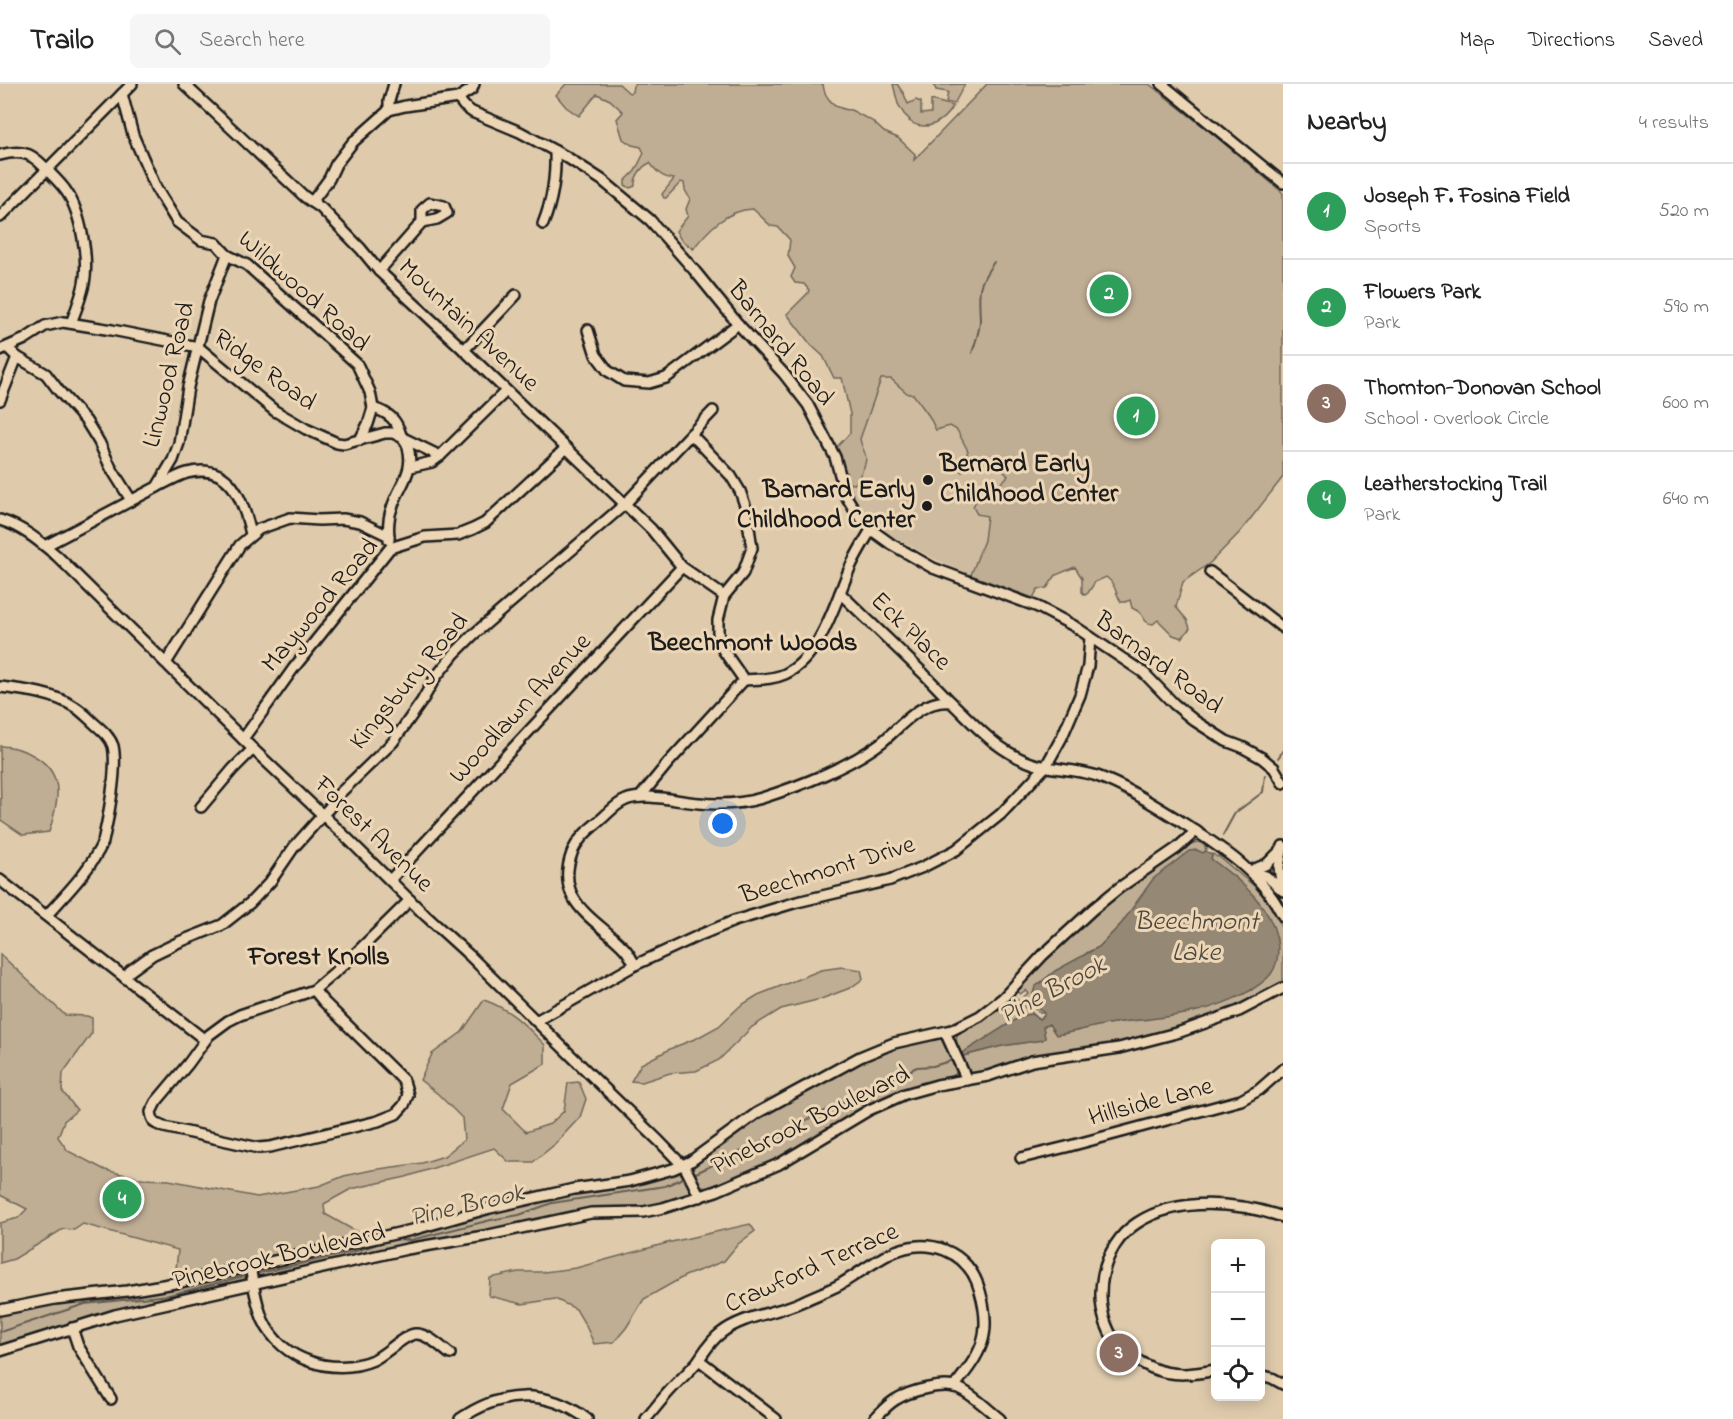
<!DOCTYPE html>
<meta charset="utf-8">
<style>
body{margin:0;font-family:"Indie Flower",sans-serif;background:#f6f6f6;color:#222}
.controls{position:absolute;right:18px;bottom:18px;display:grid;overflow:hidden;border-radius:9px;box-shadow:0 3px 15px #0003}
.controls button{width:54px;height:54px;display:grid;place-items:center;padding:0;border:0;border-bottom:2px solid #e0e0e0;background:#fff;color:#222;font:30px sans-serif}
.you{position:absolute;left:723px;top:740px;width:21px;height:21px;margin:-15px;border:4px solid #fff;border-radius:50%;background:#1a73e8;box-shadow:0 0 0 9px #1a73e833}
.badge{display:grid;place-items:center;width:39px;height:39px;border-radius:50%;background:#1c1c1c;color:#fff;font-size:20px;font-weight:700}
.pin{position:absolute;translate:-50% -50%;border:3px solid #fff;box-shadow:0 2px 6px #0006}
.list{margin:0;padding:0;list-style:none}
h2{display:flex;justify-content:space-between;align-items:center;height:78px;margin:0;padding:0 24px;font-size:26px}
h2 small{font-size:20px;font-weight:400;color:#767676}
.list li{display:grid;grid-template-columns:39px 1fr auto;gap:18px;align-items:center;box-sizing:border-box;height:96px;padding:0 24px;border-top:2px solid #e0e0e0}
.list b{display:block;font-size:22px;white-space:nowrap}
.list p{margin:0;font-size:20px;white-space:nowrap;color:#767676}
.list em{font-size:20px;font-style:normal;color:#767676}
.icon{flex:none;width:33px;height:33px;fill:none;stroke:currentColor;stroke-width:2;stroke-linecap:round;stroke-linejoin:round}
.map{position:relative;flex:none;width:1283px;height:1335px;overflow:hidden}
header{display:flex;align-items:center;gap:36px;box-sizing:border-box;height:84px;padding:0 30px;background:#fff;border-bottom:2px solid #e0e0e0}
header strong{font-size:28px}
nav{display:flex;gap:33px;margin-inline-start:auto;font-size:21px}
.search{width:420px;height:54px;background:#f6f6f6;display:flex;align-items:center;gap:15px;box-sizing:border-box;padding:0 21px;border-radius:9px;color:#767676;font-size:22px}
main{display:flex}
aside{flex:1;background:#fff}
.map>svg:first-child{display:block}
</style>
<header>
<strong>Trailo</strong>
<div class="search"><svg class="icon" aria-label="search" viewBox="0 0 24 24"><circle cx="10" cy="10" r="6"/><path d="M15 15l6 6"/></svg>Search here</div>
<nav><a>Map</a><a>Directions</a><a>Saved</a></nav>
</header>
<main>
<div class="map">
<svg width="1283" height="1335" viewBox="0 0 1283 1335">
<rect width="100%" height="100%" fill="#dfcbac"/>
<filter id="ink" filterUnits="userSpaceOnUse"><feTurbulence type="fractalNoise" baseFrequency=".0167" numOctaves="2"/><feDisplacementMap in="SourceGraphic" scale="12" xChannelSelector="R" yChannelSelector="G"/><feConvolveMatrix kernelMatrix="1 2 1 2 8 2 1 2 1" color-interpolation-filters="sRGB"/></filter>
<g filter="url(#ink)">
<path fill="#cfbca0" d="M882 295H891L966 348 1008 392 1014 408 977 494 933 474 890 451 873 438 851 410 845 393 856 349Z"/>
<g fill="#bfae94" stroke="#6e6558" stroke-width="1.5">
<path d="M566 0H619L629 9 632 8 633 2 635 0H823C824 15 837 26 851 26L872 37 884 48 898 54 915 70 914 76 987 0H1149L1214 51 1283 109V393L1241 447 1210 479 1183 498 1176 523 1187 536 1190 544 1182 554 1173 551 1158 536 1153 540C1143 539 1145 533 1139 528 1137 526 1134 525 1132 524L1130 516 1125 518H1121C1115 509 1116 500 1106 493L1095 498 1088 509 1085 511 1082 508V494L1075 483 1056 491 1047 504 1038 505 1033 514 971 491 984 456 987 432 977 430 973 423 977 414 1000 400 1008 392 997 380 977 374 962 388 960 386 968 367 957 346 950 342 936 346 929 332 913 310H908L891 295H881L860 355C861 361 863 364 865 370 869 378 859 392 855 400L847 399 835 365 850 349V330L842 294H834L823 272 811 261 787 230 808 209 809 206 804 200 795 199 791 193 795 184 788 172 790 156 778 143 771 142 753 125C726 126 708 146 693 165L681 156 676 147 688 132 686 125 690 115 685 106 684 99 681 98 666 114H664L662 110 674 95C662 94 657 88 650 79 642 82 634 93 635 102L630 104 625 101V97L635 87 644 69 641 63 632 61 623 55 617 35 623 28 610 16 597 10 579 32 566 23 556 11Z"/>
<path d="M893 0H897L904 10 908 20 916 16 921 18V30L931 29V16L953 22C943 38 927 49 909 37L910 36 904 30 898 20Z"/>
<path d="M965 0 954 20 946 18 948 8 936 6 934 1Z"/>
<path d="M0 662C13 662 25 666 36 673 66 691 58 720 49 748L23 751 1 736Z"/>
<path d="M1199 758 1206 762 1205 764 1207 765 1203 769 1121 840 1099 863 1088 868 1031 916 1044 929H1040L1024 913 1028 909 1026 906 1020 910 1016 906C1056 859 1104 818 1154 783 1167 774 1182 760 1199 758Z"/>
<path d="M1213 770 1217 773 1218 772 1254 802 1264 813 1277 833 1283 847V900L1257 916 1178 946 975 992 974 990 970 989C963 977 954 965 957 951L1011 910 1039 935 983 957 962 969 963 972 1002 962 1042 956 1045 954 1043 943 1049 940 1056 950H1062L1106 940 1188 929 1227 916 1252 906 1259 818 1236 794 1211 775Z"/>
<path d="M0 870 65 931 87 932 92 934V949L63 989 62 1007 77 1026 64 1037 58 1053 68 1067 105 1086 142 1095 169 1096 257 1113 319 1102 344 1092 372 1086 422 1079 444 1072 464 1056 462 1034 438 1010 420 996 432 970 462 948 484 916C512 926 524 940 545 961V980L512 999 503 1025 526 1048 550 1040 564 1027 568 999 579 998 586 1015 580 1033 554 1061 533 1078H509L494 1064 406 1093 351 1105 324 1120 325 1130 364 1152 175 1194 178 1166 83 1140 74 1146 63 1145 14 1175 0 1179V1139L18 1134 27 1125 0 1111Z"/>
<path d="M842 883 861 886 863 895 850 904 821 915 781 925 752 943 719 976 696 987 670 989 642 998 631 997 641 980 672 964 697 954 719 942 740 922 758 911 821 886Z"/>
<path d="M934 954H939L943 957 957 987 954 992 949 995 915 1003 895 1010 803 1062 766 1081 710 1105C698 1104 691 1089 693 1078L738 1045 872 969Z"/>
<path d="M676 1088C686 1090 696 1105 686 1113L650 1124H598L262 1194 257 1189 259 1184 494 1125Z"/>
<path d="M750 1140 755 1147 738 1160 724 1177 685 1192 644 1215 626 1244 614 1258 594 1260 586 1242 576 1225 555 1215 522 1220 489 1212 490 1194 518 1188H544L576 1184 667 1159Z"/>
<path d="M242 1187 246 1188 247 1192 244 1198 84 1236 0 1262V1229L35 1220Z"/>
</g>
<path fill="#958874" stroke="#655d51" stroke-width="1.5" d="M1197 766 1203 769 1206 767 1212 771 1211 775C1240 796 1276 825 1278 864 1278 873 1277 882 1271 890 1254 910 1214 924 1189 929 1162 935 1134 936 1107 940 1092 943 1077 947 1062 950L1056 951 1049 940 1043 943 1045 954 1042 956 1002 962 963 972 962 969 1021 932 1031 930 1039 935 1044 932V929L1031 916 1035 903 1055 887 1099 863 1121 840 1153 795 1189 767Z"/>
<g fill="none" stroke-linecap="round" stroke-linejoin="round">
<g stroke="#655d51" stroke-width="2">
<path d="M972 269C975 259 980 247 980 236 979 207 976 203 994 178"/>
<path d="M1278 674 1283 667"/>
<path d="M1223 751 1235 729 1263 708 1265 691"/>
<path d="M696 1089 917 983 933 982 950 977"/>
<path d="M259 1189 353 1168 393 1155 411 1156 491 1136 519 1131 552 1119 665 1102 683 1094"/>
<path d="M0 1248 85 1220 169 1211 245 1192"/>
</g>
<defs>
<g id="minor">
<path d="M184 0 305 113 321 124 361 165 379 187 464 266 651 445 682 483 724 512"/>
<path d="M1162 0 1283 99"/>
<path d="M122 10 133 51 156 104 177 138 201 156 216 159 227 171 247 181 357 280 370 308 373 324C389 329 396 335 401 351 403 355 407 358 408 363 415 389 399 401 392 424 389 432 388 443 389 452"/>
<path d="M458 14 464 22 472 28 520 48 568 74 602 96 650 136 694 186 738 240 784 290 808 321 835 373 846 412 857 430 873 447 891 460 933 484 1038 523 1074 542 1144 589 1174 620 1195 637 1226 657 1242 663 1262 674 1274 684 1283 699"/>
<path d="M389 26V17L394 0"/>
<path d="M0 71C25 64 34 71 51 90 56 95 62 101 66 107 81 128 89 175 84 200 81 214 76 226 71 239"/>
<path d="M312 118 329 95 336 80 353 58 389 26 405 22 458 14 472 5 474 0"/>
<path d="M430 119 444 122 447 129 437 135 422 138V126Z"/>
<path d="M0 133 132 0"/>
<path d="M543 140C553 115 556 93 555 67"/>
<path d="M379 187 422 138"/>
<path d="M588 246 596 271 608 287 624 297 649 299 666 294 738 240"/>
<path d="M8 264 17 273 46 290 59 307 86 337 99 358 111 384 131 416"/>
<path d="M0 266 25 255 45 242 63 238 112 246 198 263 275 327 306 345 337 359 344 360 385 349H393L440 372"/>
<path d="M464 266 516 211"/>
<path d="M0 316 17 273"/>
<path d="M691 350 713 327"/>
<path d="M360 356 368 340 373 324"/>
<path d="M410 383 432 378 440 372 506 307"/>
<path d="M157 403C167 398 177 392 187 389 231 378 243 416 251 450"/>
<path d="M0 436C23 443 39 457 57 472L253 665 347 754 425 831 469 871 603 1003 659 1057 686 1085 700 1113"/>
<path d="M45 462 157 403 173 376 179 359 188 303 209 217 227 171"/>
<path d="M1210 488 1283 544"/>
<path d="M840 509 924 590 951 618"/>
<path d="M166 579 240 461 259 445 290 434 319 436 343 435 360 438 389 452V456"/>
<path d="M0 603C25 606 53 609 75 623 83 628 89 635 96 641 103 647 110 653 113 662 118 684 108 736 103 758 90 786 67 809 47 831"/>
<path d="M243 655 293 585 390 464 425 453 458 451 473 445 485 439 566 364"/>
<path d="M640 713 668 679 744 596"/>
<path d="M201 723 233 685 253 665"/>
<path d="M1250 787 1267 780 1281 766"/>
<path d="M1252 788 1266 792 1283 807"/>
<path d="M0 796 205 956"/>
<path d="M390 796 682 483"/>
<path d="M1282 806 1279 783 1283 762"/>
<path d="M635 881C631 874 628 867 622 862 595 834 554 818 572 769 577 756 587 747 598 738 607 731 615 720 626 716 643 708 680 718 699 719 720 721 742 720 762 714 800 702 851 682 882 658 901 642 923 614 951 618 976 642 999 669 1034 680 1054 686 1076 685 1097 692 1125 702 1151 719 1177 735 1217 761 1261 787 1283 832"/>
<path d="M125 894 130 887 152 871 179 858 222 841 250 819 270 798 294 763 329 724 338 711 393 658 422 617 435 594 455 569 473 551 625 420 691 350 731 392 740 407 746 424 752 464 743 489 724 512 718 536V549L723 566 744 596C758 595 772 596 785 590 820 574 835 519 849 486 855 472 863 459 871 446"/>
<path d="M314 906 323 917 404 997 408 1011 404 1021 396 1030 378 1037 270 1063 259 1064 164 1043 155 1039 152 1033 151 1028 156 1018 188 980 209 951 228 937 240 931 314 906 349 876 410 816"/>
<path d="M536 937 635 881 700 851 734 837 797 818 890 796 923 783 956 766 1001 730 1046 682 1062 653 1080 611 1088 582 1090 553"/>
<path d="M945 948 967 996"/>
<path d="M1021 1074 1066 1063 1241 1016 1259 1006 1283 985"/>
<path d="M250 1182C253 1200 256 1219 263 1236 281 1276 333 1293 373 1276 385 1271 404 1251 415 1250 427 1249 441 1263 450 1270"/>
<path d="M0 1226 55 1215 127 1207 181 1198 412 1146 490 1124 574 1105 630 1097 673 1085 691 1077 757 1029 860 973 894 959 952 946 980 932 1003 914 1043 871 1093 825 1119 804 1177 764 1196 747"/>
<path d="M72 1244 78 1262 111 1315"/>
<path d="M0 1267 115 1231 407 1165 484 1152 591 1129 643 1128 663 1124 716 1107 779 1080 869 1026 905 1010 937 1001 988 992 1032 977 1119 964 1180 948 1239 927 1283 904"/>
<path d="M699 1276 776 1335"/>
<path d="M1216 1286C1195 1290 1173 1293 1152 1284 1138 1278 1122 1267 1113 1254 1090 1218 1101 1162 1137 1139 1178 1112 1238 1118 1283 1133"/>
<path d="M1260 1291 1272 1294 1283 1300"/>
<path d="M460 1335C501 1306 547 1305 587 1335"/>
<path d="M646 1335C656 1323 665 1311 676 1300 683 1293 691 1285 698 1277 705 1267 710 1257 721 1249 742 1232 777 1229 801 1218 814 1212 827 1207 839 1201 856 1191 872 1179 889 1170 927 1151 969 1166 980 1207 993 1252 981 1269 954 1303"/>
<path d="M874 1335C881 1328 887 1321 895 1316 909 1307 943 1298 958 1304 973 1310 987 1325 1000 1335"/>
</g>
</defs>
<use href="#minor" stroke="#1c1c1c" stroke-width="14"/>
<use href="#minor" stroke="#ecd6b5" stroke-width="9"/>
</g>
</g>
<g fill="#1c1c1c" stroke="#ecd6b5" stroke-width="2">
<circle cx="928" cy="396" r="6"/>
<circle cx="927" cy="422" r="6"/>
</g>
<g text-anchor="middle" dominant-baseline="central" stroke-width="6" stroke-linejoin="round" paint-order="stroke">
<g font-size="26" fill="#1c1c1c" stroke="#ecd6b5">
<text transform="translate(303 208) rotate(42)">Wildwood Road</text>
<text transform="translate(468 242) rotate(43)">Mountain Avenue</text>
<text transform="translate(780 260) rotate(51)">Barnard Road</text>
<text transform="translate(264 287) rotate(36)">Ridge Road</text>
<text transform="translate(170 291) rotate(-76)">Linwood Road</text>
<text transform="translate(321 522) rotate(-50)">Maywood Road</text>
<text transform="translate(910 548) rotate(44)">Eck Place</text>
<text transform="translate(1158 580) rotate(37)">Barnard Road</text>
<text transform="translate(410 598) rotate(-50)">Kingsbury Road</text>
<text transform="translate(521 625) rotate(-47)">Woodlawn Avenue</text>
<text transform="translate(373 751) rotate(44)">Forest Avenue</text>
<text transform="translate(828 787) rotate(-17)">Beechmont Drive</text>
<text transform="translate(1151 1019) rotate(-15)">Hillside Lane</text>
<text transform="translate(811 1037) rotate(-26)">Pinebrook Boulevard</text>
<text transform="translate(279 1173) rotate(-13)">Pinebrook Boulevard</text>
<text transform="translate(812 1185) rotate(-24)">Crawford Terrace</text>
</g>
<g font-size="26" font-weight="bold" fill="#1c1c1c" stroke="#ecd6b5" text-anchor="start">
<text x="940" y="381">Bernard Early<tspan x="940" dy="30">Childhood Center</tspan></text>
<text x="915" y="407" text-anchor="end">Barnard Early<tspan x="915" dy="30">Childhood Center</tspan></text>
</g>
<g font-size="27" font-weight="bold" fill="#1c1c1c" stroke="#ecd6b5">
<text x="753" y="559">Beechmont Woods</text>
<text x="319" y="873">Forest Knolls</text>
</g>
<g font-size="27" font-style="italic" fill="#4c473f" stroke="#ecd6b5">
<text x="1196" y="838">Beechmont<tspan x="1196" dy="31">Lake</tspan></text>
<text transform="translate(1053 907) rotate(-28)">Pine Brook</text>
<text transform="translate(467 1122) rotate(-13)">Pine Brook</text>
</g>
</g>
</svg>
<div class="controls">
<button>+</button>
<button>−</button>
<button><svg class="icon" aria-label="locate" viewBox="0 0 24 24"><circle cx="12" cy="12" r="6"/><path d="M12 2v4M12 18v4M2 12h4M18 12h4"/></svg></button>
</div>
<div class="you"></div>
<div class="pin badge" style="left:1136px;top:332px;background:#2e9e5b">1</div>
<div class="pin badge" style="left:1109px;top:210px;background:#2e9e5b">2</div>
<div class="pin badge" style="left:1119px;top:1269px;background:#8d6e63">3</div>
<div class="pin badge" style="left:122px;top:1115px;background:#2e9e5b">4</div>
</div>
<aside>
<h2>Nearby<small>4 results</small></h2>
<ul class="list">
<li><span class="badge" style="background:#2e9e5b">1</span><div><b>Joseph F. Fosina Field</b><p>Sports</p></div><em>520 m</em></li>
<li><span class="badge" style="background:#2e9e5b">2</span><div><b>Flowers Park</b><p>Park</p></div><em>590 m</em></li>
<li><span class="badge" style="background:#8d6e63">3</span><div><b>Thornton-Donovan School</b><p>School · Overlook Circle</p></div><em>600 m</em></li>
<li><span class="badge" style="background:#2e9e5b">4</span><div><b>Leatherstocking Trail</b><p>Park</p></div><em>640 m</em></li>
</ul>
</aside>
</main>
